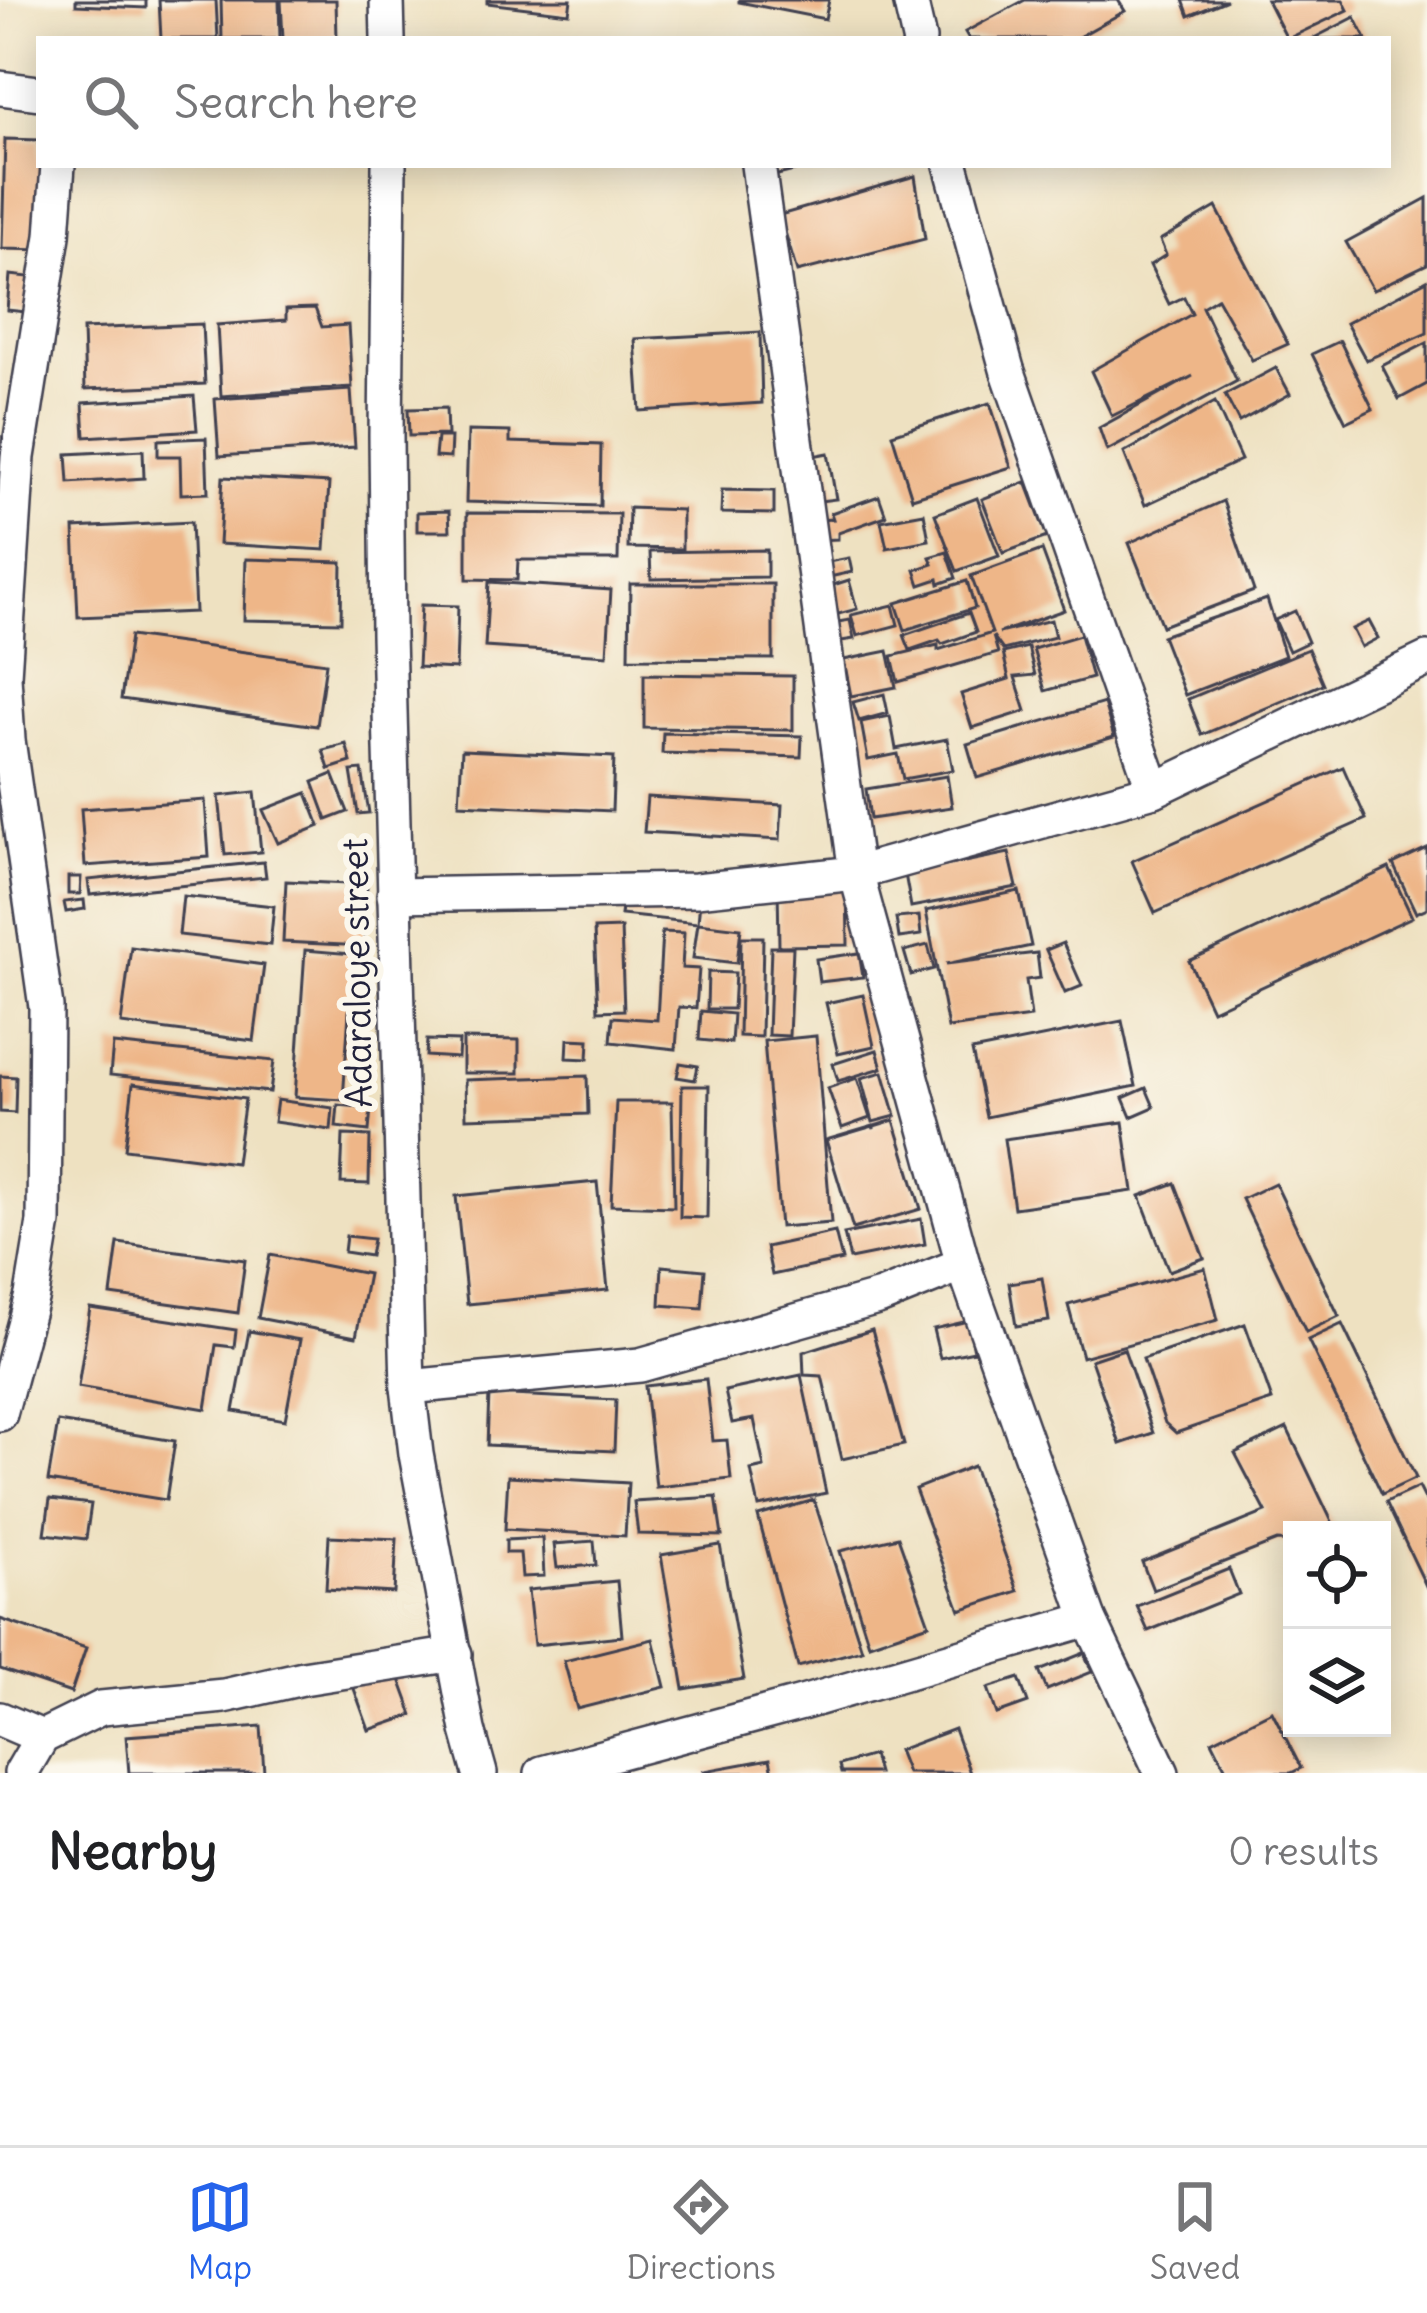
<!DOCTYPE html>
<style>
body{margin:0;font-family:Delius,sans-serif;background:#f2f2f2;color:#202124}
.controls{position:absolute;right:36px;bottom:36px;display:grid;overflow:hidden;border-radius:0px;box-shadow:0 6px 30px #0003}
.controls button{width:108px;height:108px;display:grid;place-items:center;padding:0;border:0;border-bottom:3px solid #e0e0e0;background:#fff;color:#202124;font:60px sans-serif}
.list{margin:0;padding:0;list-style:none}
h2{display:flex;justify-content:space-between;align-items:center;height:156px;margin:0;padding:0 48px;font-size:51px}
h2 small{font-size:39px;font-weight:400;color:#757577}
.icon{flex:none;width:66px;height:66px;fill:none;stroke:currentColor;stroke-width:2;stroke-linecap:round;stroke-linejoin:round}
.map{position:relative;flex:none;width:1427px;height:1773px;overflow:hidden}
.search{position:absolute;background:#fff;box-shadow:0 6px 30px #0003;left:36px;right:36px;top:36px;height:132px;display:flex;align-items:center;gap:30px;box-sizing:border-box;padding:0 42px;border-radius:0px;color:#757577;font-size:45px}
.sheet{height:372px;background:#fff}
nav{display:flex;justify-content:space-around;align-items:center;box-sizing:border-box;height:168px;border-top:3px solid #e0e0e0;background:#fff;font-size:33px;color:#757577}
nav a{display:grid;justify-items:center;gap:6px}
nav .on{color:#2563eb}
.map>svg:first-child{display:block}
</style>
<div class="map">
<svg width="1427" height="1773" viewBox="0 0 1427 1773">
<rect width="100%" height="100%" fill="#fbf7ec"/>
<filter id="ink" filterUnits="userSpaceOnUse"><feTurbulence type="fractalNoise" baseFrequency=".00833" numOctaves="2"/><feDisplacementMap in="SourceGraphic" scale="24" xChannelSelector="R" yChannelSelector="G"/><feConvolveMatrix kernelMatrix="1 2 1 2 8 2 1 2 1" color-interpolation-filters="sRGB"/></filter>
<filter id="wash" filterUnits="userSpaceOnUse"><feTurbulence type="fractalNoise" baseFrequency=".004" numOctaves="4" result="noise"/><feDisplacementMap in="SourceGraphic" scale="48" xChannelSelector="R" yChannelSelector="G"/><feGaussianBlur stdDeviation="2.7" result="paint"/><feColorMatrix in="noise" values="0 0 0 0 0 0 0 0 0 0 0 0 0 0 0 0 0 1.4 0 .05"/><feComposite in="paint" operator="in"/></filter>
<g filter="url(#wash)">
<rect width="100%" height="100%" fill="#eee1c1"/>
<g id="blocks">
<g fill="#eeb688">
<path d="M76 0H146V8L76 5Z"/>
<path d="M159 0H216L218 39H161Z"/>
<path d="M221 0H279L280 39H222Z"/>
<path d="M281 0H336L337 39H283Z"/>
<path d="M487 0H571L569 13 487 3Z"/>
<path d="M739 0H829L825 19 739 2Z"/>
<path d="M1025 0H1118L1125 11 1075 39H969L965 32Z"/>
<path d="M1183 0H1227L1189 16Z"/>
<path d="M1267 0H1343L1348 10 1287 39Z"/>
<path d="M1355 17 1366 39H1312Z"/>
<path d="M5 139 39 140V165H48L46 250 2 249Z"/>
<path d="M772 165H810V167L774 176Z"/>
<path d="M915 176 925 239 797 272 780 215Z"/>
<path d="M1427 198V264L1373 290 1346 242Z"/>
<path d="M1216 207 1288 344 1252 360 1217 298 1202 307 1237 381 1107 451 1099 428 1193 376 1112 416 1091 371 1192 314 1184 297 1169 304 1150 265 1166 255 1160 240Z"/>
<path d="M10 275 29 277 26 312 7 310Z"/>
<path d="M1427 280V333L1366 360 1346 323Z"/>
<path d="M315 308 322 327 348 325 352 387 221 396 217 325 286 320V309Z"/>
<path d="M202 324 205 384 85 389 83 329Z"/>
<path d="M760 332 762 403 640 411 635 339Z"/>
<path d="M1340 341 1373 409 1346 422 1312 354Z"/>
<path d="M1427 343V384L1399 399 1382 366Z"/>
<path d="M1276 368 1290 394 1239 422 1225 395Z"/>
<path d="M351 390 355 447 219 456 215 399Z"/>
<path d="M194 396 197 430 85 437 83 403Z"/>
<path d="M1215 402 1241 460 1145 505 1124 453Z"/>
<path d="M990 403 1011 467 912 498 892 434Z"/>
<path d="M446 408 447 435 409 436 408 409Z"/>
<path d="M468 431 510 432V442L601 445 600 506 466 502Z"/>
<path d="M437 437H451L450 458 435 457Z"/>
<path d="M206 438 208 493 181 494 180 456H158V440Z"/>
<path d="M143 450 144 478 69 483 67 454Z"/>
<path d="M828 453 836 499 811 502 803 458Z"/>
<path d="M223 477 329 483 325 550 219 544Z"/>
<path d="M1026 482 1047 537 1003 553 982 499Z"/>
<path d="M722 490 774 491V514L721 513Z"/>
<path d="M879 496 886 516 838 533V539L817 540 816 520 833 519 831 513Z"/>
<path d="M977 498 999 556 957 571 935 514Z"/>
<path d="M1223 501 1254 591 1162 626 1129 543Z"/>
<path d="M629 508 682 510V549L628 548Z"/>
<path d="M449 511 450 531H417V512Z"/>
<path d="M467 513 619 514 618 560H518L517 580 467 579Z"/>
<path d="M924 513 929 540 887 548 881 521Z"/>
<path d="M191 522 195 612 78 617 74 528Z"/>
<path d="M767 550V577L651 579 650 552Z"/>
<path d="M1042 550 1064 610 999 633 1051 620 1055 637 1003 650 993 636 998 653 898 682 892 656 938 645V650L992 633 971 576Z"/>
<path d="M947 552 956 578 939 584 938 579 920 585 915 570 933 564 930 557Z"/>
<path d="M849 558 852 572 825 578 823 563Z"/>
<path d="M246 559 342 562 341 622 244 620Z"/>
<path d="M849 580 857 609 835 615 827 587Z"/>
<path d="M967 581 975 608 905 630 896 603Z"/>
<path d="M489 582 611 590 607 655 485 647Z"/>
<path d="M630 584H773V659L629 658Z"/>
<path d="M1267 599 1285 656 1185 695 1162 636Z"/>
<path d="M421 605 458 606 456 669 418 667Z"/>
<path d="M893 605 898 625 857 636 851 615Z"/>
<path d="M1295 611 1308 642 1289 651 1275 620Z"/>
<path d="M969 613 976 632 942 644 939 640 910 650 904 635Z"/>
<path d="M850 620 854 639 835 642 832 623Z"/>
<path d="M1369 621 1378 638 1361 647 1352 629Z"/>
<path d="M1080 635 1092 678 1045 691 1033 649Z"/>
<path d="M130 636 326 663 317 726 121 699Z"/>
<path d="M1028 647 1035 675 1015 677 1026 711 972 728 961 694 1009 679 1003 653Z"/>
<path d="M1308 649 1323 684 1202 735 1188 699Z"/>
<path d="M888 651 896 687 851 696 844 660Z"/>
<path d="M644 674 793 676V730L644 728Z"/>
<path d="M884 694 888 713 859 721 853 702Z"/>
<path d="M1104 703 1114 737 977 778 967 744Z"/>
<path d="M890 716 896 749 947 739 953 770 903 779 898 754 868 760 861 722Z"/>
<path d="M663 733 802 736 801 757 662 753Z"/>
<path d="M346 744 351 762 329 769 323 750Z"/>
<path d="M462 750 614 757 612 811 459 804Z"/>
<path d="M1343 767 1366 819 1155 913 1132 861Z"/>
<path d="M362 770 369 813 358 814 351 771Z"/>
<path d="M333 774 348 812 327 820 313 782Z"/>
<path d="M947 776 952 807 870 819 866 789Z"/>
<path d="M255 792 261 852 225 855 219 796Z"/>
<path d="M307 793 320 826 278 843 263 810Z"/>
<path d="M647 797 782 805 780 840 644 832Z"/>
<path d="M205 800 209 857 85 866 81 809Z"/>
<path d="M1427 848V908L1416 913 1393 864Z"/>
<path d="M1009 853 1017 887 911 907 905 874Z"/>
<path d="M264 862 266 877 90 895 88 880Z"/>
<path d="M1389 868 1412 917 1212 1010 1189 961Z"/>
<path d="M68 877H81L80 894H68Z"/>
<path d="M286 881 367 885 364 946 283 942Z"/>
<path d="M847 883 848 945 779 946 778 884Z"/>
<path d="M1019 891 1031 946 946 964 1037 953 1040 978 1026 980 1031 1017 948 1028 926 911Z"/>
<path d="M624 892 700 900 698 923 741 928 737 963 693 958 698 923 621 915Z"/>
<path d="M183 896 274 906 270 945 179 935Z"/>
<path d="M84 900 85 909 66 912 64 902Z"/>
<path d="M919 916 921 935 899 938 896 918Z"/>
<path d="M621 928 624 1010 598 1011 594 929Z"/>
<path d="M662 932 684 933 682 968 699 969 696 1008 679 1007 676 1049 611 1042 613 1017 657 1020Z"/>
<path d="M741 937H763L761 1037 739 1036Z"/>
<path d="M1063 943 1082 986 1065 993 1046 950Z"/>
<path d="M928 945 934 969 911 975 904 951Z"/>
<path d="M131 947 264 965 254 1041 121 1024Z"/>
<path d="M771 947H793L789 1036 768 1035Z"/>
<path d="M305 950 353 954 343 1100 295 1097Z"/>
<path d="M859 953 863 977 819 982 816 959Z"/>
<path d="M708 972 735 973 733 1009H707Z"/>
<path d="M863 995 874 1046 838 1054 826 1003Z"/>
<path d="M701 1011 733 1014 731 1043 699 1040Z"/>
<path d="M1122 1021 1136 1086 986 1117 972 1051Z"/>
<path d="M816 1036 831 1223 780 1227 764 1041Z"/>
<path d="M463 1039 519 1040V1073H463Z"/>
<path d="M568 1039 589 1040 588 1059 567 1058Z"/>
<path d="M427 1040 459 1041 458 1058 426 1056Z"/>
<path d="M113 1044 274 1061 270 1092 110 1075Z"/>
<path d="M877 1050 882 1068 838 1081 833 1064Z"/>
<path d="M680 1063 698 1066 695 1080 677 1077Z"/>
<path d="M883 1072 896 1116 873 1122 861 1078Z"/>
<path d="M0 1076 16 1077 15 1113 0 1112Z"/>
<path d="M587 1076 588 1114 466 1118 465 1080Z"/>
<path d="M857 1078 870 1118 842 1128 828 1088Z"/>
<path d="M133 1084 245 1099 236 1163 125 1149Z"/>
<path d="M682 1086H709L707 1218 680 1217Z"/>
<path d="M1146 1088 1154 1107 1131 1117 1123 1098Z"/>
<path d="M277 1100 333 1108 331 1130 274 1122Z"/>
<path d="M616 1102H672L674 1207 611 1205Z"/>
<path d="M338 1105 371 1108 369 1131 336 1127Z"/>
<path d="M894 1120 921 1209 853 1229 826 1140 873 1126 874 1129V1126Z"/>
<path d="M1123 1122 1133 1191 1014 1208 1004 1139Z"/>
<path d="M343 1135 370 1136 369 1184 341 1183Z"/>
<path d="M597 1182 608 1290 467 1304 456 1196Z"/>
<path d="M1175 1183 1204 1258 1169 1271 1140 1196Z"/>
<path d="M1275 1183 1339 1316 1306 1332 1242 1199Z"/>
<path d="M921 1219 925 1244 850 1259 844 1234Z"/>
<path d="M835 1232 842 1260 772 1275 766 1247Z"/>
<path d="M346 1236 373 1239 370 1256 344 1252Z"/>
<path d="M118 1243 245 1260 238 1313 111 1295Z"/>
<path d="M270 1255 368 1274 356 1337 258 1318Z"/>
<path d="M662 1266 705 1270 702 1308 660 1305Z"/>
<path d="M1205 1268 1218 1320 1082 1357 1068 1305Z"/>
<path d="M1042 1278 1049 1321 1016 1326 1009 1283Z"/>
<path d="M90 1308 236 1330 234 1347 216 1345 206 1409 78 1387Z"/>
<path d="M968 1321 974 1351 940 1358 933 1329Z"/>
<path d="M1245 1324 1272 1400 1176 1433 1165 1423 1143 1359Z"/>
<path d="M1342 1324 1416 1478 1382 1494 1308 1340Z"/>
<path d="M872 1330 904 1445 842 1459 822 1376 804 1375 803 1352Z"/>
<path d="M249 1331 300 1340 285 1420 234 1411Z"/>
<path d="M1124 1349 1153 1433 1120 1444 1091 1360Z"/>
<path d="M801 1375 826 1493 759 1507 751 1470 764 1467 754 1419 732 1423 725 1391Z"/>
<path d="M706 1379 713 1441 727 1440 731 1479 656 1487 645 1386Z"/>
<path d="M489 1394 616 1400 614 1451 487 1445Z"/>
<path d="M58 1422 175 1441 166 1500 48 1481Z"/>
<path d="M1287 1428 1336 1530H1292V1542L1277 1541 1153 1590 1142 1562 1266 1512 1235 1453Z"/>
<path d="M973 1466 1018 1591 960 1610 915 1489Z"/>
<path d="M508 1476 628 1483 625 1536 505 1529Z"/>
<path d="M1419 1487 1427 1503V1588L1386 1502Z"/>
<path d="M716 1497 722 1536 638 1534 634 1502Z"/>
<path d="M50 1499 91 1504 86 1539 45 1534Z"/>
<path d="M814 1500 862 1650 798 1667 758 1516Z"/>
<path d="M329 1536 397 1539 394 1593 326 1589Z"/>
<path d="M898 1537 929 1624 869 1644 840 1551Z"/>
<path d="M542 1538 544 1576 522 1577 520 1553H506V1540Z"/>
<path d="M594 1541 596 1565 557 1568 554 1544Z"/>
<path d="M720 1545 744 1679 684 1689 661 1555Z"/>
<path d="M1229 1569 1239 1594 1148 1631 1137 1606Z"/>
<path d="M617 1581 622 1636 534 1645 528 1590Z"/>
<path d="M0 1619 86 1648 71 1693 0 1669Z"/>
<path d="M653 1639 665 1687 577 1709 564 1661Z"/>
<path d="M1084 1653 1092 1672 1047 1690 1039 1671Z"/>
<path d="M397 1671 413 1715 369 1730 353 1686Z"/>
<path d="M1019 1678 1028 1703 997 1714 988 1688Z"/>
<path d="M1272 1711 1301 1768 1291 1773H1228L1212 1741Z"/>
<path d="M261 1726 264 1773H129L126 1736Z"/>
<path d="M954 1729 970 1773H907L898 1750Z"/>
<path d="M873 1755 878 1773H841L839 1765Z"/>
<path d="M770 1759 773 1773H705L704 1771Z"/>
</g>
</g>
</g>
<g filter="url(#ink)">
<use href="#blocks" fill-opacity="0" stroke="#413f4f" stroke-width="3"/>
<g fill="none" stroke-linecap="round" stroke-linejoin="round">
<defs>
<g id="minor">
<path d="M387 0 388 39"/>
<path d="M910 0 919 39"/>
<path d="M0 88 39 93"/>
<path d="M389 165 386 435 388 635 408 1387 416 1454 468 1730 480 1773"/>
<path d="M758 165 856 873 963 1264 1089 1619 1162 1773"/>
<path d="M951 165 1007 369 1154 790"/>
<path d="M394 895 696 890 856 873 1154 790 1427 659"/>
<path d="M408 1387 640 1365 881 1297 963 1264"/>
<path d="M0 1414 32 1295 44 1222 46 1007 8 740 4 676 18 457 53 236 58 165"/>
<path d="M0 1719 42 1737"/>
<path d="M21 1773 42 1737 101 1708 224 1696 303 1678 455 1654"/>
<path d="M542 1773 802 1703 1089 1619"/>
</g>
</defs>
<use href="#minor" stroke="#413f4f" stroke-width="38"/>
<use href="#minor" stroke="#fff" stroke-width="33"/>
</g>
</g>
<g text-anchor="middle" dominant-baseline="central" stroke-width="12" stroke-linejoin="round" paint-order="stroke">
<g font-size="36" fill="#22223b" stroke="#fbf7ec">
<text transform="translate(357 973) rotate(-91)">Adaraloye street</text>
</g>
</g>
</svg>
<div class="controls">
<button><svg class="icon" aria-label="locate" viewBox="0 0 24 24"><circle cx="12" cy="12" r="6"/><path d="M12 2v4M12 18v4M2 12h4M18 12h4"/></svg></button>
<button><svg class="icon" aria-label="layers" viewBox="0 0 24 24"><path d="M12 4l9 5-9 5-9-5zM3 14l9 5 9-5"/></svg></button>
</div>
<div class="search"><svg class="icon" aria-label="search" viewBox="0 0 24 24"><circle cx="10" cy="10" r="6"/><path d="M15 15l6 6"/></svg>Search here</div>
</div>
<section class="sheet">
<h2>Nearby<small>0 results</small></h2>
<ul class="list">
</ul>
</section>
<nav>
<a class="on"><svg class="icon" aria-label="map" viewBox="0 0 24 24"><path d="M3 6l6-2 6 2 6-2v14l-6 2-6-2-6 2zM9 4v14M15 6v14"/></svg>Map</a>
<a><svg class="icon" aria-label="directions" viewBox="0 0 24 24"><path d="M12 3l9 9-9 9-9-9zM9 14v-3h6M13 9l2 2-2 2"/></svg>Directions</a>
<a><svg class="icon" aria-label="saved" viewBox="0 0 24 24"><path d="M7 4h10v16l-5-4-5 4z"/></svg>Saved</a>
</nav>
